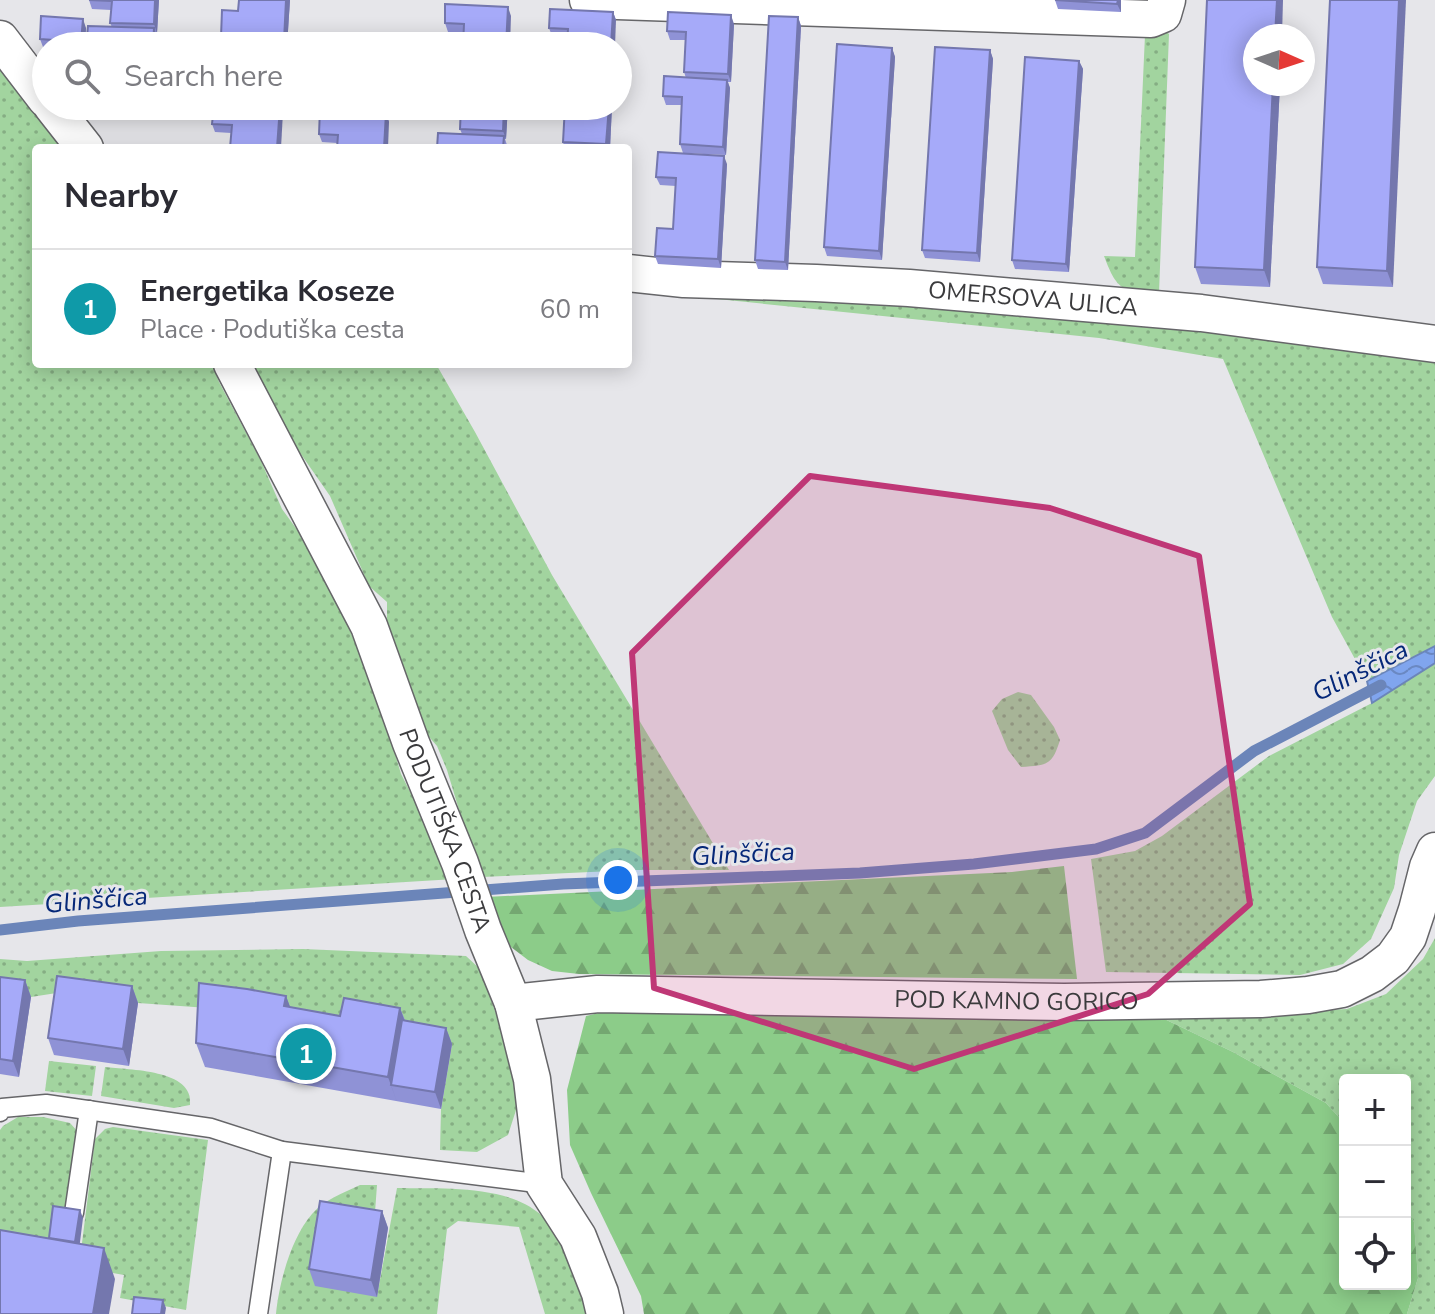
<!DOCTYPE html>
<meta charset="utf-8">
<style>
body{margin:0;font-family:"Nunito Sans",sans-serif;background:#f2f2f3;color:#2b2b33}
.controls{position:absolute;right:24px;bottom:24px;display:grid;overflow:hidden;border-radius:8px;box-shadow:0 4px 20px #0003}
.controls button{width:72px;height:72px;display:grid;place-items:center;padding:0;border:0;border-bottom:2px solid #e1e1e2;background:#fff;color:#2b2b33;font:40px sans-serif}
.compass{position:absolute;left:1243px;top:24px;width:72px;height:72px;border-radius:50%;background:#fff;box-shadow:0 4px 20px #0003;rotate:93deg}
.you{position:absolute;left:618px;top:880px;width:28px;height:28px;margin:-20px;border:6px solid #fff;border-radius:50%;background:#1a73e8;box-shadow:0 0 0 12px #1a73e833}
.badge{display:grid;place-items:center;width:52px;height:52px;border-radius:50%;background:#ea580c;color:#fff;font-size:26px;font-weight:700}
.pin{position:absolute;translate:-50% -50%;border:4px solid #fff;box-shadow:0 2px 8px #0006}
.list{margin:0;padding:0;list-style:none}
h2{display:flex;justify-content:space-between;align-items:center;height:104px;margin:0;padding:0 32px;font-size:34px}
h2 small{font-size:26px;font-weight:400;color:#7c7c81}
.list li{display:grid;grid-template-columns:52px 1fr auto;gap:24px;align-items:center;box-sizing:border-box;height:120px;padding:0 32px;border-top:2px solid #e1e1e2}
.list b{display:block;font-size:30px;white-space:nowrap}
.list p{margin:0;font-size:26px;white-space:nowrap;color:#7c7c81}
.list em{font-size:26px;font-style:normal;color:#7c7c81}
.icon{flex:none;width:44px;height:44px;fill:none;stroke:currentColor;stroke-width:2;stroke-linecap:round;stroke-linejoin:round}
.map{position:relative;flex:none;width:1435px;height:1314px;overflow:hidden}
.search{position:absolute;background:#fff;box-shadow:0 4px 20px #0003;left:32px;top:32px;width:600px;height:88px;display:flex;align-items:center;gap:20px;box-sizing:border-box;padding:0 28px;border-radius:44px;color:#7c7c81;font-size:30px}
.panel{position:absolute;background:#fff;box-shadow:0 4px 20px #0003;left:32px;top:144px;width:600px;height:224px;border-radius:8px}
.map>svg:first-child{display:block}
</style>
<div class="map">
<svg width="1435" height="1314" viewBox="0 0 1435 1314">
<defs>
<pattern id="grass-dots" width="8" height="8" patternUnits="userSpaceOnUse" patternTransform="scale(2)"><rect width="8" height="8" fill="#a2d49f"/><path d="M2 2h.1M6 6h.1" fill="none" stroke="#85ad83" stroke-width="1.8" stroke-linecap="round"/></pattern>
<pattern id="forest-firs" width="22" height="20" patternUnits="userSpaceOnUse" patternTransform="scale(2)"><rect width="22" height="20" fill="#8ccc89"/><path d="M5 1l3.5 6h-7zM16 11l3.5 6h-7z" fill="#74a771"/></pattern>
<pattern id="water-waves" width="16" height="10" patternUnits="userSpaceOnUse" patternTransform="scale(2)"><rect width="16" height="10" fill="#80a5ee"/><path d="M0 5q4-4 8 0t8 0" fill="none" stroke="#6a88c2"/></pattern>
</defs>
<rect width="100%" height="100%" fill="#e6e6ea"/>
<g fill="url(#grass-dots)">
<path d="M1160 26 1169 34 1159 293C1122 290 1118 293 1104 256L1135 257 1145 35Z"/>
<path d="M0 62 68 148H36V364H212L219 382 261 461 282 509 322 564 368 674 386 723 401 774 455 879 0 907Z"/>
<path d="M628 280 1152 325 1199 332 1258 335 1435 359V646L1367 681 1332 617 1223 359 1099 338 628 290Z"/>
<path d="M253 364H436L475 432 552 575 729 870H635L482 877 472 853 447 770 437 746 416 722 387 638V602L369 586 330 496 287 434Z"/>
<path d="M1435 663V776L1417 801 1399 855 1394 888 1371 939 1343 964 1300 975 1106 972 1091 859 1135 851 1162 836 1269 756 1372 703Z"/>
<path d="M1018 692 1031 695 1054 727 1060 740C1052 766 1047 765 1021 767L1008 750 992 711 1002 699Z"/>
<path d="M1435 938V1314H1407L1418 1278 1414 1222 1405 1204V1080H1345V1124L1326 1103 1233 1052 1154 1014 1229 1015 1347 1009 1386 994 1423 959Z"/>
<path d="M303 949 466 956 480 969 514 1064 517 1107 508 1135 477 1152 440 1150 441 1109 452 1044 208 1008 138 1003 63 992 31 997 0 992V959L27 961 161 951Z"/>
<path d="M49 1061 96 1066 92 1096 45 1091Z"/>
<path d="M105 1067C128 1070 195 1069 190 1105L174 1108 101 1096Z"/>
<path d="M18 1117H43L70 1123 79 1133 66 1214 47 1250 0 1239V1130L3 1126Z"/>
<path d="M113 1127 208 1140 186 1310 120 1298 124 1275 79 1267 95 1139 105 1129Z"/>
<path d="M360 1185H377L374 1226 377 1296 397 1188C439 1189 507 1184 541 1215 555 1228 567 1249 576 1266 583 1280 585 1299 589 1314H545L519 1227 458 1221 447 1229 437 1314H276C279 1283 291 1238 312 1214 324 1200 343 1193 360 1185Z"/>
</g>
<g fill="url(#forest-firs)">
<path d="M1064 866 1077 979 579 974 552 971 528 960 503 941 485 897 1012 872Z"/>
<path d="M625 1007 1154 1014 1233 1052 1326 1103 1345 1124V1284H1405V1204L1414 1222 1418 1278 1407 1314H644L641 1296 591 1193 570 1145 567 1090 586 1016Z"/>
</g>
<path fill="url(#water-waves)" stroke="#6b85b9" stroke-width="2" d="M1435 646V663L1372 703 1367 681Z"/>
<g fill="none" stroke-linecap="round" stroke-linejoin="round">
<path stroke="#6b85b9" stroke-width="11" d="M0 930 78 921 563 884 860 873 974 864 1096 849 1145 833 1254 751 1381 685"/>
<defs>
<g id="service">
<path d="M0 1112 2 1108 46 1104 211 1128 282 1151 544 1184"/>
<path d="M74 1213 89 1110"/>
<path d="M258 1314 282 1151"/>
</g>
<g id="minor">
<path d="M588 0 1151 19 1163 14 1167 0"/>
<path d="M0 39 46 99"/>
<path d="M52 106 85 148"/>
<path id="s1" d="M628 273 684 279 816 283 909 288 1201 313 1435 344"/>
<path id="s2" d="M232 364 369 626 411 743 460 863 483 930 513 1003 532 1079 544 1184 578 1237 600 1293 605 1314"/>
<path id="s3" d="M513 1003 598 994 1064 1002 1261 999 1308 995 1342 989 1372 974 1393 958 1408 937 1417 910 1428 867 1435 851"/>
</g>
</defs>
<use href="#service" stroke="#666669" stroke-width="21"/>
<use href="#minor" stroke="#666669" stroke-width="39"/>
<use href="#service" stroke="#fff" stroke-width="18"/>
<use href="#minor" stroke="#fff" stroke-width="36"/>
</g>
<g fill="#8f92d6">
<path d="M89 0H159L157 33H156L157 37 156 46H86L112 27 110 23 111 10 92 9Z"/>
<path d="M239 0H290L287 46H219L223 43 221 37 238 11Z"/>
<path d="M1055 0H1121V12L1058 9Z"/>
<path d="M1330 0 1393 287 1323 284 1317 267Z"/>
<path d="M613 12 616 20 568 37 552 36 549 28Z"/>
<path d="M511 16 464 33 448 32 445 23Z"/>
<path d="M798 17 801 26 788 270 758 269 755 260Z"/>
<path d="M734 24 731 82H728L730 88 726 155 683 153 680 144 682 105H666L663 96 686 78 684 72 686 40H670L667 31Z"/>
<path d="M86 28 85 46H46V48L43 47 40 39Z"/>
<path d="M892 48 895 57 882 260 827 256 824 247Z"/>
<path d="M990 50 993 59 980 262 925 258 922 250Z"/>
<path d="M1079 61 1083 69 1069 272 1015 269 1012 260Z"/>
<path d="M1255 84H1280L1270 287 1201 284 1195 267Z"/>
<path d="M214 106H284V108H281L283 112 231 133 215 132 212 124Z"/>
<path d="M332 106H388L387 116 389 122 337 143 322 142 319 134 334 110Z"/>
<path d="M461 106H508L506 139H505L507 145 462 134 460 129Z"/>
<path d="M612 106 610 148H542L564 146 563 142Z"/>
<path d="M727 164 721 268 658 264 655 256 673 229 676 186 660 185 656 177Z"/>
<path d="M0 977 25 980 31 997 19 1077 0 1074Z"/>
<path d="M132 986 138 1003 129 1066 54 1055 48 1038Z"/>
<path d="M286 996 290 1007 340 1016 400 1008 405 1020 446 1028 452 1044 441 1109 205 1067 196 1043Z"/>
<path d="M382 1211 388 1228 377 1297 315 1286 309 1269Z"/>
</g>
<g fill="#7477ae">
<path d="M155 0H159L157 33 154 24Z"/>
<path d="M286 0H290L287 46H285L284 41Z"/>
<path d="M1118 0H1121V12L1117 4Z"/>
<path d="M1277 0H1283L1282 36H1275Z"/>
<path d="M1399 0H1406L1393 287 1387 271Z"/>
<path d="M508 7 511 16 510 46H506Z"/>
<path d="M613 12 616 20 615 46H611Z"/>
<path d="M731 15 734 24 731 82 728 74Z"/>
<path d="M798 17 801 26 788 270 785 262Z"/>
<path d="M83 19 86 28 85 46H83L81 42Z"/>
<path d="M154 28 157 37 156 46H153Z"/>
<path d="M892 48 895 57 882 260 879 251Z"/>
<path d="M990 50 993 59 980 262 977 253Z"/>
<path d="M1079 61 1083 69 1069 272 1066 264Z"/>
<path d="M727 80 730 88 726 155 723 147Z"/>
<path d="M1273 84H1280L1270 287 1264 270Z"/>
<path d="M280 106 283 112 281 148H277Z"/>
<path d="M384 106H388L387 116 389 122 388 148H384L386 114Z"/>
<path d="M504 106H508L506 139 503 131Z"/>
<path d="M609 106H612L610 148H608L606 144Z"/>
<path d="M724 156 727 164 721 268 718 259Z"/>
<path d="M25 980 31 997 19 1077 13 1061Z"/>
<path d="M132 986 138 1003 129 1066 123 1049Z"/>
<path d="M286 996 295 1020 284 1006Z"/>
<path d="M400 1008 409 1033 391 1085 397 1102 388 1077Z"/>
<path d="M446 1028 452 1044 441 1109 435 1092Z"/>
<path d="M80 1210 83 1218 79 1250 75 1242Z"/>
<path d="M382 1211 388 1228 377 1297 371 1280Z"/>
<path d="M104 1248 115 1279 109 1314H93Z"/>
<path d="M163 1300 166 1308 165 1314H161Z"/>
</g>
<g fill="#a6aaf9" stroke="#7477ae" stroke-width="2">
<path d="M89 0H155L154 24 110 23 112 1Z"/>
<path d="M239 0H286L284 41 221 37 222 10 238 11Z"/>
<path d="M1055 0H1118L1117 4Z"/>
<path d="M1207 0H1277L1275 36H1255V84H1273L1264 270 1195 267Z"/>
<path d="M1330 0H1399L1387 271 1317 267Z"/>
<path d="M445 4 508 7 506 46H463L464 24 445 23Z"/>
<path d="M550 9 613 12 611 46H567L568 29 549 28Z"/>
<path d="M668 12 731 15 728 74 684 72 686 32 667 31Z"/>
<path d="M41 16 83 19 81 42 40 39Z"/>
<path d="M769 16 798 17 785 262 755 260Z"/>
<path d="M88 26 154 28 153 46H86Z"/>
<path d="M219 42 274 46H219Z"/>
<path d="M336 43 370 46H336Z"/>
<path d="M837 44 892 48 879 251 824 247Z"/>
<path d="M935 47 990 50 977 253 922 250Z"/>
<path d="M1025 57 1079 61 1066 264 1012 260Z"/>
<path d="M664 76 727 80 723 147 680 144 682 97 663 96Z"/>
<path d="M214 106H280L277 148H230L232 125 212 124Z"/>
<path d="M353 106H384V108Z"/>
<path d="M461 106H504L503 131 460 129Z"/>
<path d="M565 106H609L606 144 563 142Z"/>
<path d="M320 109 386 113 384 148H337L338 135 319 134Z"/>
<path d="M438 133 504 136 503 148H437Z"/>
<path d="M542 145 595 148H542Z"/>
<path d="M658 152 724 156 718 259 655 256 657 228 673 229 676 178 656 177Z"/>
<path d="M57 976 132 986 123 1049 48 1038Z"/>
<path d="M0 977 25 980 13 1061 0 1059Z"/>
<path d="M199 983 247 989 286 996 284 1006 340 1016 344 998 400 1008 388 1077 196 1043Z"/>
<path d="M402 1020 446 1028 435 1092 391 1085Z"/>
<path d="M320 1201 382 1211 371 1280 309 1269Z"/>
<path d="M53 1206 80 1210 75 1242 49 1238Z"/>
<path d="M0 1230 104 1248 93 1314H0Z"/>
<path d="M134 1297 163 1300 161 1314H132Z"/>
</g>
<path fill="#bf3776" fill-opacity="0.2" stroke="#bf3776" stroke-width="6" stroke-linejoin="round" d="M810 476 1050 508 1199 556 1250 904 1148 994 914 1069 654 988 632 653Z"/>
<g text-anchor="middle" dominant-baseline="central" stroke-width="6" stroke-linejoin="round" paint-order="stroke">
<g font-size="24" fill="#3b3b3d" stroke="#e6e6ea">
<text stroke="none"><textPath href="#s1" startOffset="406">OMERSOVA ULICA</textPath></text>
<text stroke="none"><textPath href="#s2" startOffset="514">PODUTIŠKA CESTA</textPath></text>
<text stroke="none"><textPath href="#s3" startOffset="504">POD KAMNO GORICO</textPath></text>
</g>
<g font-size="26" font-style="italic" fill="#052778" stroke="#e6e6ea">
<text transform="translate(1360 671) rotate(-27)">Glinščica</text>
<text transform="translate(743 854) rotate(-3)">Glinščica</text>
<text transform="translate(96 900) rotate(-5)">Glinščica</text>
</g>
</g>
</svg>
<div class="controls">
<button>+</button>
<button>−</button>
<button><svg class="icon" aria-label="locate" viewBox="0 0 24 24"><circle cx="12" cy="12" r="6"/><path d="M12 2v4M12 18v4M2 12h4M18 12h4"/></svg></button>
</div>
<svg class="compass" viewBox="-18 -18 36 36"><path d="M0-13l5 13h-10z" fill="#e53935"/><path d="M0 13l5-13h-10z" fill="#7c7c81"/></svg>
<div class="you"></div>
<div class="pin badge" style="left:306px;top:1054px;background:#0f9aa8">1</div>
<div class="search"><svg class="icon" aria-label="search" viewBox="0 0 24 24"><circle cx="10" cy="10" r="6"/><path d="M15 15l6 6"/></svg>Search here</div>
<section class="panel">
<h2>Nearby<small></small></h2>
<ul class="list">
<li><span class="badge" style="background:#0f9aa8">1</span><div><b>Energetika Koseze</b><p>Place · Podutiška cesta</p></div><em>60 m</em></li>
</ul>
</section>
</div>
